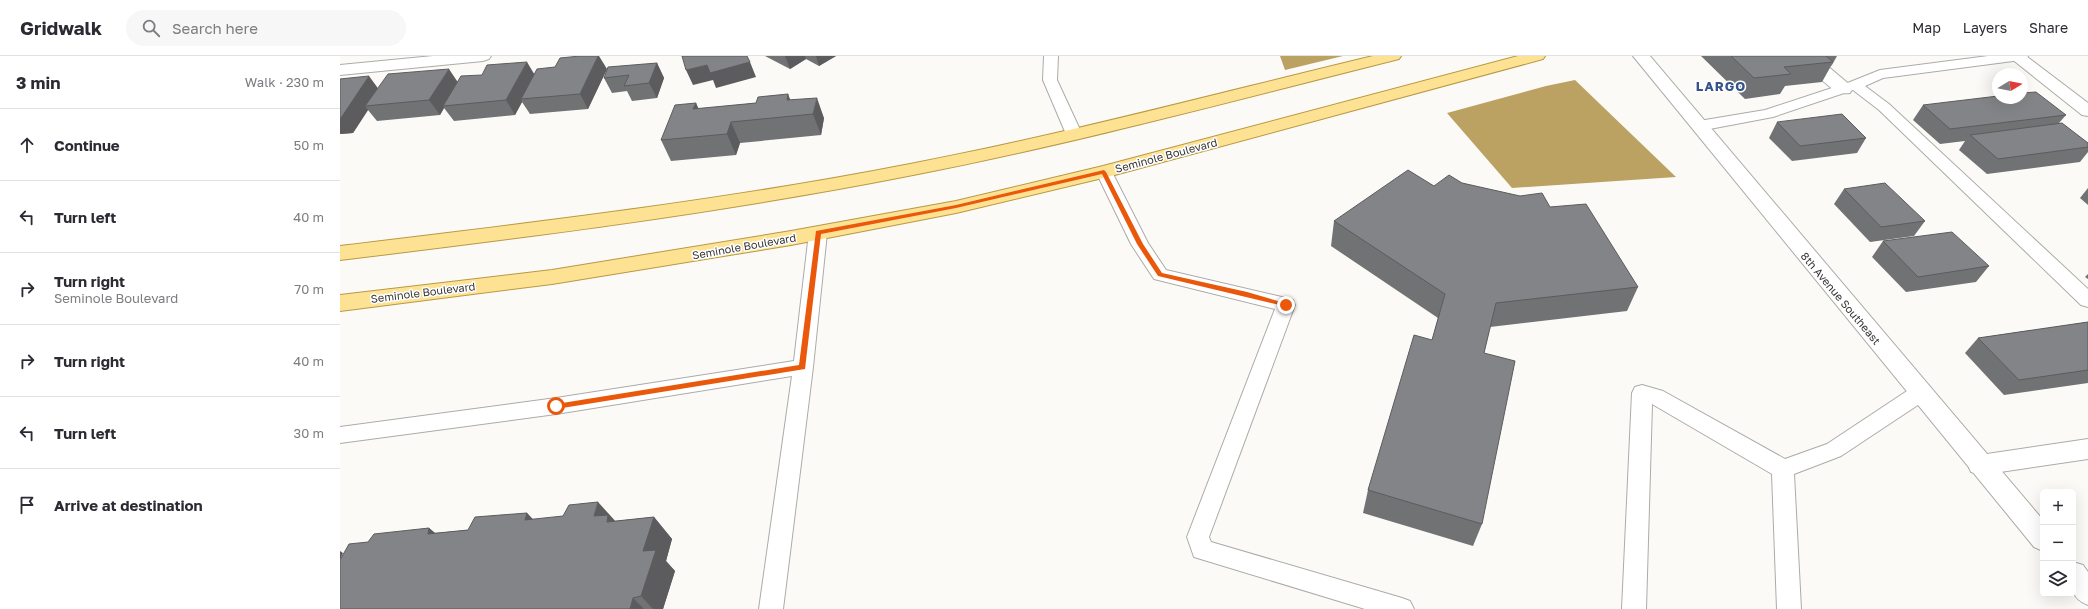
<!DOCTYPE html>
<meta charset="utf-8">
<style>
body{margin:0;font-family:"Golos Text",sans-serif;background:#f7f7f7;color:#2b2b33}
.controls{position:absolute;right:12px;bottom:12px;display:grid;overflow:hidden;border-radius:6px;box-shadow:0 4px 16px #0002}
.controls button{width:36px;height:36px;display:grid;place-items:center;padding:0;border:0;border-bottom:1px solid #e1e1e2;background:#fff;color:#2b2b33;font:20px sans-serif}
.compass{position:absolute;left:1652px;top:12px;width:36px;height:36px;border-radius:50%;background:#fff;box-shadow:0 4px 16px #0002;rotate:80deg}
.stop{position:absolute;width:12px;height:12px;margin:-9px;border:3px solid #ea580c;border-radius:50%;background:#fff}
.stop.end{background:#ea580c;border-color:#fff;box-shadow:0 1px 4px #0008}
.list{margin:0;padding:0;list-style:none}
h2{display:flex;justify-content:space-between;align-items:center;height:52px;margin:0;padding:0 16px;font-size:17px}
h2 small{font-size:13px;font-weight:400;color:#7c7c81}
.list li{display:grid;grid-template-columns:26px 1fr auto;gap:12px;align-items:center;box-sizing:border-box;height:72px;padding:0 16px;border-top:1px solid #e1e1e2}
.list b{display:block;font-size:15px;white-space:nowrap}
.list p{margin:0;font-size:13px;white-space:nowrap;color:#7c7c81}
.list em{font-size:13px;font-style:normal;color:#7c7c81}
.icon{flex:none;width:22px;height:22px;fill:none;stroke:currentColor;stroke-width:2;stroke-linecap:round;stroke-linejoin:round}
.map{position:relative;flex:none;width:1748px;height:553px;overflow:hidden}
header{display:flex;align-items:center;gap:24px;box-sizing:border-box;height:56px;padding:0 20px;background:#fff;border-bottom:1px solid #e1e1e2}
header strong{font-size:19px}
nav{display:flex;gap:22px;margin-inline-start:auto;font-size:14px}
.search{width:280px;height:36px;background:#f7f7f7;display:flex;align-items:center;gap:10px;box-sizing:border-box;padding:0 14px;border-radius:22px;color:#7c7c81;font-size:15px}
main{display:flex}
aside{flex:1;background:#fff}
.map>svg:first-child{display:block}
</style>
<header>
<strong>Gridwalk</strong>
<div class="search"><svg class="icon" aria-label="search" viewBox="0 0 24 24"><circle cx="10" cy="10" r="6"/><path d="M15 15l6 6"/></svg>Search here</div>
<nav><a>Map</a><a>Layers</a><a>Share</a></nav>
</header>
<main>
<aside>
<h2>3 min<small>Walk · 230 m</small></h2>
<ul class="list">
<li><svg class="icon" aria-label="ahead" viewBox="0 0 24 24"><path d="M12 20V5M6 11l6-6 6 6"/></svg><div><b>Continue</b></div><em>50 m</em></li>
<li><svg class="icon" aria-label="left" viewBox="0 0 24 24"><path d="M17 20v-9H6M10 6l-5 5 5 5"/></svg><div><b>Turn left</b></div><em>40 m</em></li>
<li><svg class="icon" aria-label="right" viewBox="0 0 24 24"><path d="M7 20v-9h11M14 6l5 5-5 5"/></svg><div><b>Turn right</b><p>Seminole Boulevard</p></div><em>70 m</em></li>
<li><svg class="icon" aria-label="right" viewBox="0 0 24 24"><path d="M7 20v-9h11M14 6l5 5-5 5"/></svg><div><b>Turn right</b></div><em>40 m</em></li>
<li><svg class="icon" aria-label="left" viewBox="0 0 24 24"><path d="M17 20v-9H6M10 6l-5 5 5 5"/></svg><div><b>Turn left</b></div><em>30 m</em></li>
<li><svg class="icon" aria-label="arrive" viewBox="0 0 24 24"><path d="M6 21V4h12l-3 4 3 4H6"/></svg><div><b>Arrive at destination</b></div></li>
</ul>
</aside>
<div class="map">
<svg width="1748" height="553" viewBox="0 0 1748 553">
<rect width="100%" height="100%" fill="#fbfaf6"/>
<g fill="#bba262">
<path d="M940 0H1003L945 14Z"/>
<path d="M1235 24 1336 121 1172 132 1107 57 1206 30Z"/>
</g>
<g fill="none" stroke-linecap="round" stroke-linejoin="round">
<defs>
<g id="lane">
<path d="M704 0H718L717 24 742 78 739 81H729L726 78 703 24Z"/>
<path d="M1648 0H1688L1686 3 1681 4 1543 22 1525 30 1549 48 1748 233V251L1741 249 1539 54 1513 34 1433 61 1359 75 1354 73 1351 70 1354 67 1359 65 1425 54 1510 26 1540 14Z"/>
<path d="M764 111 770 112 772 116 808 187 826 214 946 242 953 244 955 249 869 481 871 486 1062 542 1070 545 1074 553H1025L854 501 847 481 935 253 814 223 791 188 756 116 758 112Z"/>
<path d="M478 171 484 173 487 177 473 311 443 553H419L452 320 216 358 0 387V371L216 342 454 305 469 177 472 173Z"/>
<path d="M1302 329 1323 335 1445 403 1487 388 1573 331 1580 329 1587 331 1590 337 1587 343 1501 400 1454 418 1461 553H1437L1432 418 1312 348 1306 553H1282L1292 337 1295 331Z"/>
</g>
<g id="street">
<path d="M93 0H151L149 3 143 5 0 19V9Z"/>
<path d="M1668 0H1686L1748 47V60L1742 59Z"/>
<path d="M1478 6 1484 7 1510 29 1512 33 1510 37C1495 40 1483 24 1472 15L1470 11 1472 7Z"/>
<path d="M1748 383V403L1640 419 1631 416 1628 409 1631 402 1640 399Z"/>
</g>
<g id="secondary">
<path d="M1293 0H1310L1703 464V495L1694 491Z"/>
<path d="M1733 506 1743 509 1748 516V549C1726 540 1733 526 1733 506Z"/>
</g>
<g id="primary">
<path d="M1033 0H1061L1059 3C896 44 733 88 568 120 380 157 190 181 0 204V190C191 167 381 145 570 108 726 78 879 37 1033 0Z"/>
<path d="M1178 0H1205L1203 3 771 120 616 157 451 189 212 228 0 255V239L212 214 451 175 616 145 763 110Z"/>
</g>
</defs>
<use href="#lane" stroke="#acaba8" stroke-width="2"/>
<use href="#street" stroke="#acaba8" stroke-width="2"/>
<use href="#secondary" stroke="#acaba8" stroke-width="2"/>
<use href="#primary" stroke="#b89943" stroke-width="2"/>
<use href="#lane" fill="#fff" fill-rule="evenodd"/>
<use href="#street" fill="#fff" fill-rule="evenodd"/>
<use href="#secondary" fill="#fff" fill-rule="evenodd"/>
<use href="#primary" fill="#fee293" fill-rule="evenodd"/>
</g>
<g fill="#717274">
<path d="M425 0H496L479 10 466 3 450 13Z"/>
<path d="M1361 0H1497L1492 9 1491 10 1482 26 1445 30 1440 38 1405 43Z"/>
<path d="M317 7 324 22 317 42 292 45 287 35 272 37 264 22Z"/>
<path d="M267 13 248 53 190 58 182 46 175 59 114 65 104 52 100 59 37 65 28 54 13 77 0 78 38 32 118 26 194 18Z"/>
<path d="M448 38 450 44 484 62 481 79 400 87 396 99 331 105 321 84 356 47 358 53 416 47Z"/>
<path d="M1583 49 1726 59 1719 67 1748 87V96L1740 106 1647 118 1619 94 1625 85 1600 88 1573 64Z"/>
<path d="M1437 66 1526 82 1517 97 1452 105 1429 82Z"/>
<path d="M1122 127 1210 151 1298 231 1287 255 1150 271 1144 297 1142 468 1133 490 1023 457 1028 434 1092 284 1098 262 991 190 994 165 1094 130Z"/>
<path d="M1748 132V149L1740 142Z"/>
<path d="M1504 133 1585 165 1574 180 1530 186 1494 148Z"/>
<path d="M1543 185 1649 210 1636 226 1566 236 1532 201Z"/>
<path d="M1748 218V223L1745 221Z"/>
<path d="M1748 266V327L1664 339 1625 297 1638 282Z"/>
<path d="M187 457 193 464 275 465 314 461 332 483 326 505 335 515 323 553H0L28 486 89 472 95 477 128 474Z"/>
</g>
<g fill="#5c5c5e">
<path d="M258 0H259L267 13 248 53 240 38Z"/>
<path d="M445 0H465L466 3 450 13Z"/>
<path d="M476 0H496L479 10Z"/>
<path d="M187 6 196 21 181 43 182 46 175 59 166 44Z"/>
<path d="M410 6 416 21 376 32 373 24 353 29 346 14 367 9Z"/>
<path d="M317 7 324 22 317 42 309 27Z"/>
<path d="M109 13 119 28 103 50 104 52 100 59 89 44Z"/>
<path d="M29 20 40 35 25 50 28 54 13 77 0 78V62Z"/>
<path d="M448 38 456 59 447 44Z"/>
<path d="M477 42 484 62 481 79 473 58Z"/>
<path d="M356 47 365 67 353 53Z"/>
<path d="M391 66 400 87 396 99 387 78Z"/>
<path d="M258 446 278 468 287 481 254 460Z"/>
<path d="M187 457 209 480 185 464Z"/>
<path d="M314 461 332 483 326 505 335 515 323 553H313L301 540 303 495Z"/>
<path d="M89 472 115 494 88 478Z"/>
<path d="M0 495 3 497 0 504Z"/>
<path d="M293 542 304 553H290Z"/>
</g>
<g fill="#838487" stroke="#5c5c5e">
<path d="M240 0H258L240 38 181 43 197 13 215 11 220 2Z"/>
<path d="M342 0H407L410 6 370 17 367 9 346 14Z"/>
<path d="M1391 0H1486L1493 6 1444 11 1451 18 1414 22Z"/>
<path d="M187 6 166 44 103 50 121 20 142 19 147 9Z"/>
<path d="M317 7 309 27 284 30 289 19 264 22 268 11Z"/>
<path d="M109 13 89 44 25 50 48 18Z"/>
<path d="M29 20 1 62H0V23Z"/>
<path d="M1696 36 1726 59 1610 73 1583 49 1658 40V42H1682V37Z"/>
<path d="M448 38 447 44 477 42 473 58 391 66 387 78 321 84 335 49 356 47 353 53 416 47 418 41Z"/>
<path d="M1502 58 1526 82 1460 90 1437 66Z"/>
<path d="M1722 67 1748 87V91L1658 103 1630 79Z"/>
<path d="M1068 114 1094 130 1109 119 1122 127 1180 140 1202 137 1210 151 1246 148 1298 231 1156 247 1144 297 1175 305 1142 468 1028 434 1074 279 1092 284 1105 238 994 165Z"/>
<path d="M1545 127 1585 165 1541 171 1504 133Z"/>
<path d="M1612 176 1649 210 1578 221 1543 185Z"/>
<path d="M1748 266V314L1679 324 1638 282Z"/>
<path d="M258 446 254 460 268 459 267 466 314 461 303 495 316 494 301 540 293 542 290 553H0V504L9 488 28 486 34 478 89 472 88 478 128 474 135 461 187 457 185 464 223 460 229 449Z"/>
</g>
<path fill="#ea580c" d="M764 114 766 116 803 188 822 217 907 236 948 248V251L818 220 797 188 762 118 616 152 481 178 465 313 216 353 212 350 216 348 459 309 476 175 616 149Z"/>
<g text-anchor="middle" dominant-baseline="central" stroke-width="3" stroke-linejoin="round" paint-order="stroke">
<g font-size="11" fill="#363534" stroke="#fff">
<text transform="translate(826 99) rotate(-15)">Seminole Boulevard</text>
<text transform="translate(404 190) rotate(-10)">Seminole Boulevard</text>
<text transform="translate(83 236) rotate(-7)">Seminole Boulevard</text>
<text transform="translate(1501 242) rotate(50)">8th Avenue Southeast</text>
</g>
<g font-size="13" font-weight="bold" letter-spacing="1" fill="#37538c" stroke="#fff">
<text x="1381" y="30">LARGO</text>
</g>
</g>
</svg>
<div class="controls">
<button>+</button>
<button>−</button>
<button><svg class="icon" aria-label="layers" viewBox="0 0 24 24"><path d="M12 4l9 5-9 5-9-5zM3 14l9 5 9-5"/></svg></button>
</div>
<svg class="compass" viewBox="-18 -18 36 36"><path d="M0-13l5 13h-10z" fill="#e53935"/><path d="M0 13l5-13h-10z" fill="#7c7c81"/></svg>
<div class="stop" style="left:216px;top:350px"></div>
<div class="stop end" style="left:946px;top:249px"></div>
</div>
</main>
